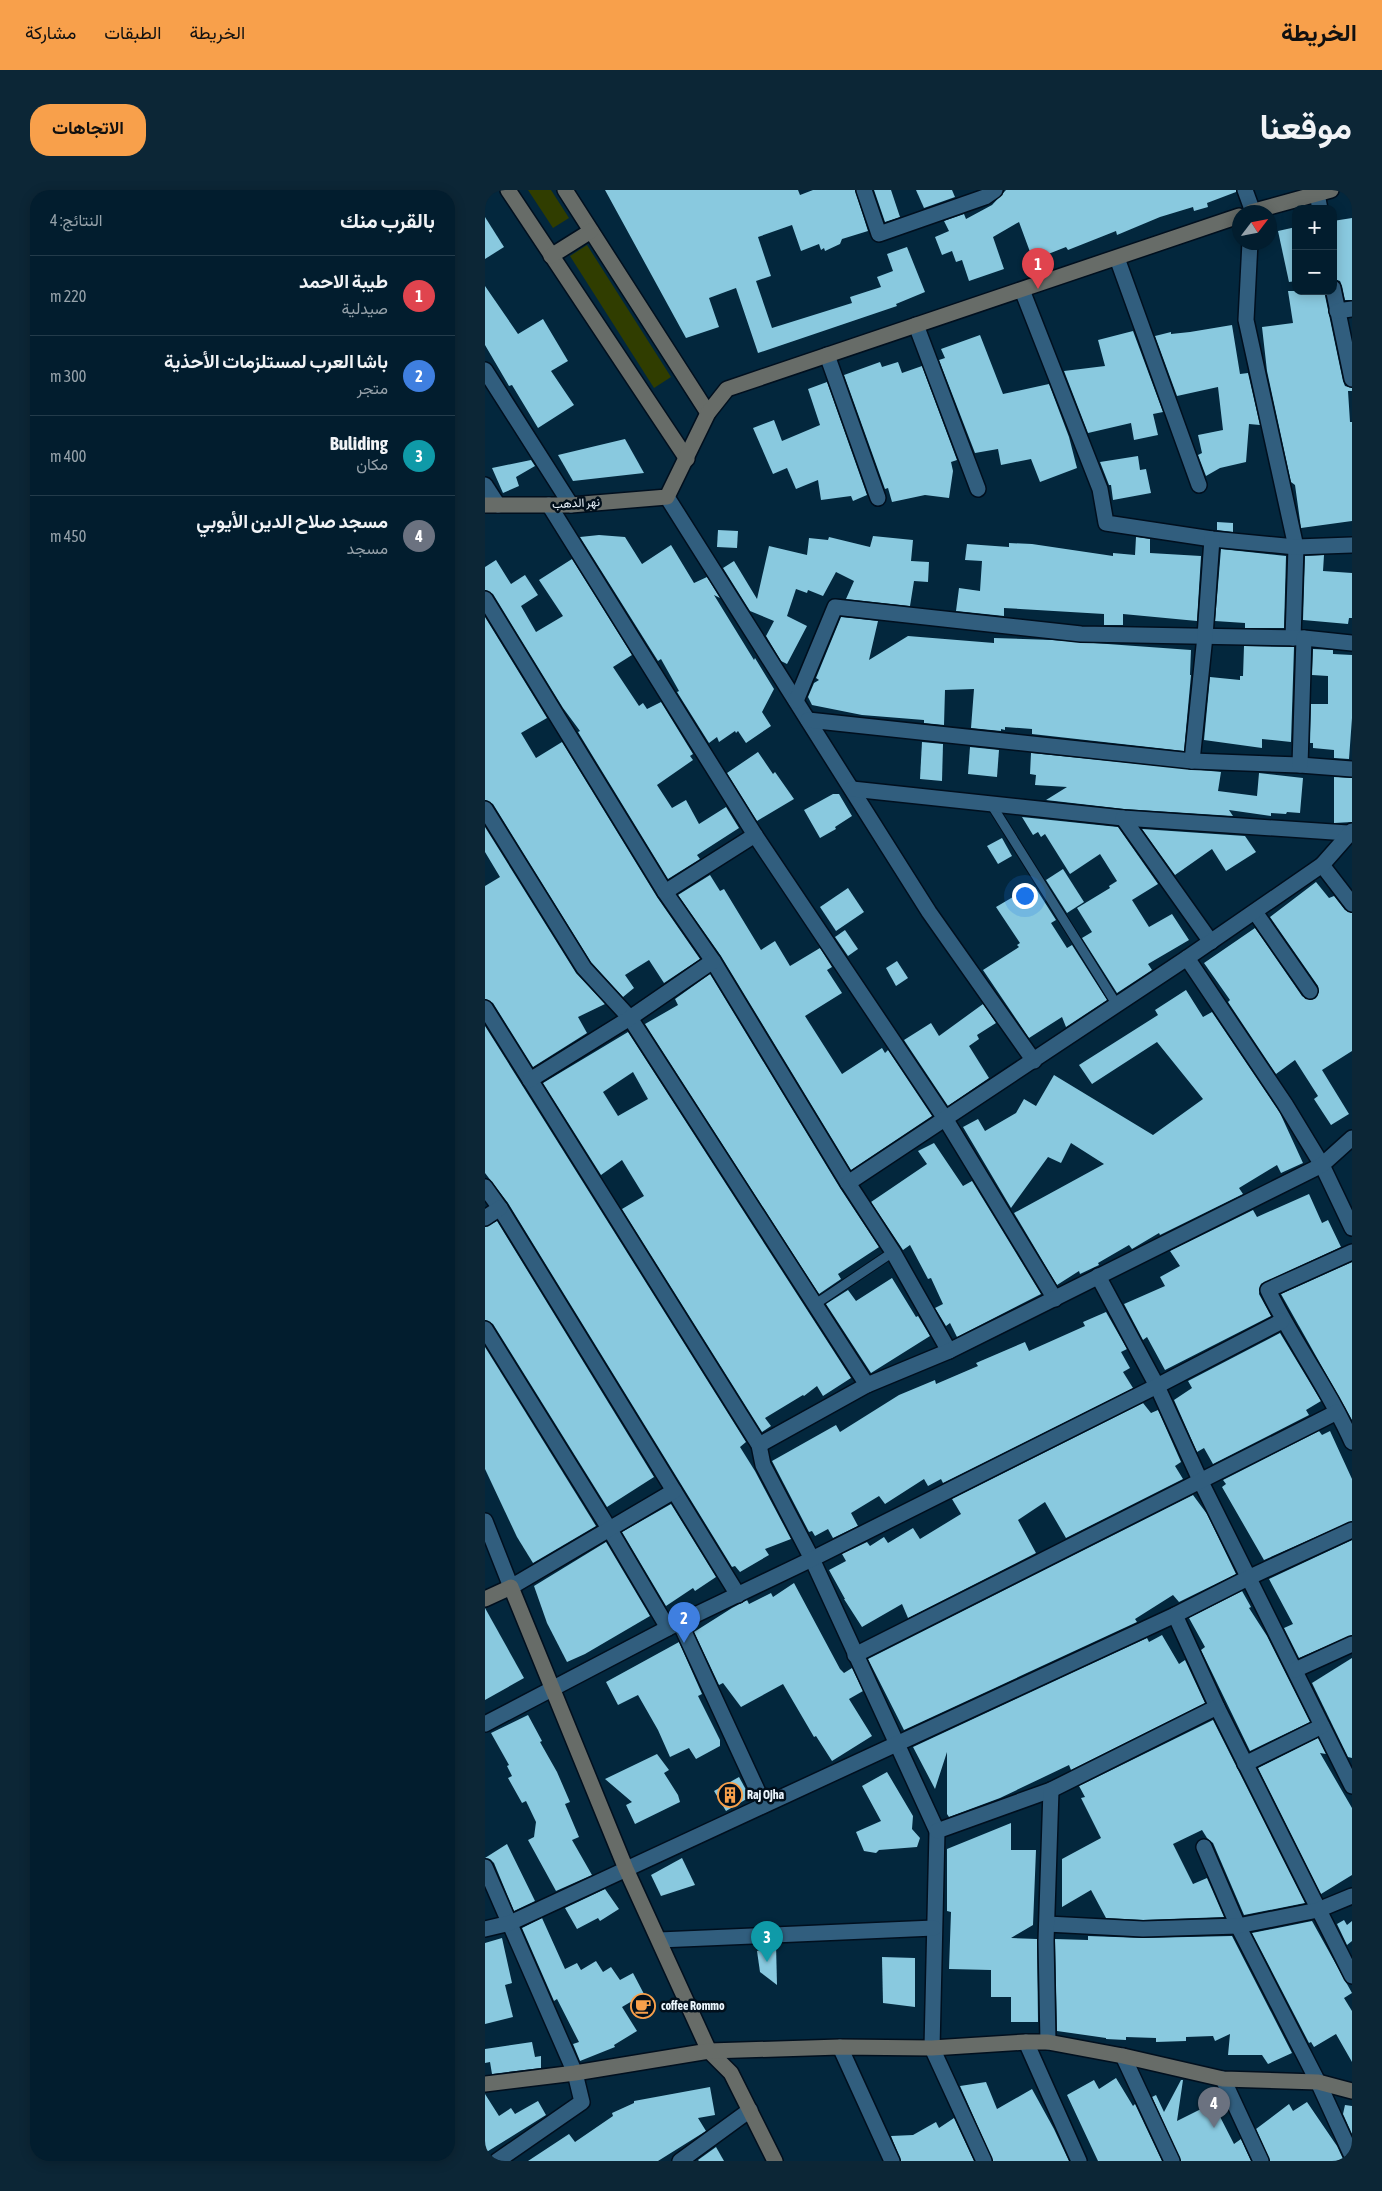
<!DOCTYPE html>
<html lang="ar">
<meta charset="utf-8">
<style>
body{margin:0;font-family:"Asap Condensed",Vazirmatn,sans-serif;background:#0c2636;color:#f1f3f6;direction:rtl}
.controls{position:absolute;right:15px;top:15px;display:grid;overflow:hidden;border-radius:10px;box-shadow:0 2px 12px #0003}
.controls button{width:45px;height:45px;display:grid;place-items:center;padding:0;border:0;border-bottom:1px solid #233b4a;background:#021d2e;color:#f1f3f6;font:25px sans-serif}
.compass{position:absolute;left:747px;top:15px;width:45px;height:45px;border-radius:50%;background:#021d2e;box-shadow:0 2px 12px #0003;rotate:58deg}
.you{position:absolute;left:539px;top:705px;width:18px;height:18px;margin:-12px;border:4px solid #fff;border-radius:50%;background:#1a73e8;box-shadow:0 0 0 8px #1a73e833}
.badge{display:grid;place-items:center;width:32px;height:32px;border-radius:50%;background:#f8a04b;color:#fff;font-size:16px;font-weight:700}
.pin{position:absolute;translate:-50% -41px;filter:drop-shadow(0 1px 2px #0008)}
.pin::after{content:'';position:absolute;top:26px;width:18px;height:15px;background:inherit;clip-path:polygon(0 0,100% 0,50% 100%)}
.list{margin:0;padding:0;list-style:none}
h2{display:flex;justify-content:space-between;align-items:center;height:65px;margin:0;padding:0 20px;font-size:21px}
h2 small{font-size:16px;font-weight:400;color:#96a2aa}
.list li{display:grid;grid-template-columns:32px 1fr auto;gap:15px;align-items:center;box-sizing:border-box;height:80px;padding:0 20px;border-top:1px solid #233b4a}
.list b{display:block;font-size:19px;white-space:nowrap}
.list p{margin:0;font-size:16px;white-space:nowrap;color:#96a2aa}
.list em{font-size:16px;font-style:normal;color:#96a2aa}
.map{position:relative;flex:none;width:867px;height:1971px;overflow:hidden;direction:ltr;border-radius:20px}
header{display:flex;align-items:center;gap:30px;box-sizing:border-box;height:70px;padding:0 25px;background:#f8a04b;color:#111}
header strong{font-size:24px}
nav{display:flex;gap:28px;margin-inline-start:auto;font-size:18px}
.intro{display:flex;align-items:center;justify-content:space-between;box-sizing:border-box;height:120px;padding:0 30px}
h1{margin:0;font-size:35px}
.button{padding:12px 22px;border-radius:20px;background:#f8a04b;color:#111;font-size:18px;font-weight:700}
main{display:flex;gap:30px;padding:0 30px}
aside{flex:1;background:#021d2e;border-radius:20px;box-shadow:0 2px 12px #0003}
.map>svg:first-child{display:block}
</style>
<header>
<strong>الخريطة</strong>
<nav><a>الخريطة</a><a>الطبقات</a><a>مشاركة</a></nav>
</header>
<div class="intro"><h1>موقعنا</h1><a class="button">الاتجاهات</a></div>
<main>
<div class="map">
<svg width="867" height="1971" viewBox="0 0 867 1971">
<rect width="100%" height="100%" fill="#03273d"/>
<g fill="#303d00">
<path d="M43 0H66L84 28 68 38Z"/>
<path d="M102 55 186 187 169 198 85 66Z"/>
</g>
<g fill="#89c9df" fill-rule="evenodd">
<path d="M120 0H313L315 5 328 0H370L383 41 357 49 355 54 340 61 339 58 336 60 334 54 316 61 307 35 273 47 286 86 271 91 287 138 367 113 365 107 396 97 392 87 408 81 402 64 422 57 440 102 411 114 412 116 273 163 251 98 224 108 234 137 201 148Z"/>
<path d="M389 0H406L415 27 400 32Z"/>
<path d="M431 0H467L470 7 439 18Z"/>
<path d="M521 0H751V2L722 13 723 17 709 21 708 17 675 27 632 45 631 41 583 60 581 57 548 70 534 32 508 47 519 79 484 91 477 70 471 72 467 61 457 65 450 47 464 41 459 31 479 24 481 29 507 15Z"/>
<path d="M0 27 19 57 0 69Z"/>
<path d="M867 28V110H860L857 96 855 91 849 89 848 83V31Z"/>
<path d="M811 37V91L804 92 793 41Z"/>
<path d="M0 96 33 144 58 129 83 171 66 181 89 215 53 238 27 195 24 196 0 155Z"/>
<path d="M803 101H839L858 191 860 196 867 198V201H863L865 232H867V331L816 338 810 295 806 292 782 181 777 137 808 133Z"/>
<path d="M747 135 755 184 763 183 775 235 764 234 761 272 735 278 721 286 713 265 717 263 713 245 738 240 733 197 692 206 670 146 686 142V144L705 142Z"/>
<path d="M648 141 678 222 668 224 673 245 649 250 646 233 603 243 579 181 620 176 613 150Z"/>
<path d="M495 145 518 204 564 194 584 247 592 278 555 292 546 269 516 275 513 259 490 263 454 170 460 168 456 159Z"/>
<path d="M395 172 397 177 413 172 417 183 437 176 472 270 466 272 468 281 464 308 440 305 407 312 403 298 400 299 359 185Z"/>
<path d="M342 192 382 305 368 311 366 306 336 310 333 290 311 299 302 278 288 284 268 238 289 230 297 251 335 235 323 199Z"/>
<path d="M140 249 159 283 88 291 73 265Z"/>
<path d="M653 266 655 280 661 279 666 303 628 310 626 295H624L615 272Z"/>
<path d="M46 270 50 276 31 287 34 296 18 303 7 278Z"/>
<path d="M732 332 748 333V342L732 340Z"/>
<path d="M233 340 253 341 252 358 232 357Z"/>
<path d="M114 345 140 347 157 374 186 355 209 393 222 387 235 408 229 405 269 470 270 468 289 499 277 522 286 536 261 553 253 541 251 543 250 541 234 552 232 547 224 553 192 502 194 501 176 469 173 471 95 347Z"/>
<path d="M388 346 428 350 426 371 444 372 443 392 429 391 425 416 361 409 369 391 351 382 338 406 323 400 322 403 311 399 302 426 322 436 302 474 296 471 281 446 289 431 265 421 238 378 249 371 272 409 284 356 322 365 324 348 343 350 344 347 385 357Z"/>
<path d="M651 347 665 349V363L716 366 712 431 638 424V435H619V424L519 418V426L471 421 474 398 495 401 497 371 480 370 482 354 524 357V353L547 354 628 366V363L650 365Z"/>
<path d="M736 359 801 366 799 438H760V433L730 431Z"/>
<path d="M839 365 838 381 867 383V428H864L863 434 818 430 820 366Z"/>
<path d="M87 369 147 465 128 477 154 516 158 513 162 519 176 512 208 564 205 566 208 570 172 595 187 618 201 610 214 634 241 617 254 638 212 665 215 669 183 689 93 542 95 541 78 518 8 404 0 400V377L11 370 26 394 40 385 53 405 36 416 51 442 78 426 54 390Z"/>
<path d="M0 427 62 528 36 543 51 568 77 552 172 707 215 769 179 793 164 770 140 785 149 798 138 807 106 772 8 614 0 610Z"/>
<path d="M356 427 393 431 384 470 423 446 509 453V448L567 450 706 460 705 485H706L699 561 547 544V539L520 537V540L516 539V541L486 538 489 499 460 500 459 535 439 533V530L377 525 327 515 323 507 329 493 334 490 331 488Z"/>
<path d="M759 456 809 457 806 552 777 549V558L719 550 725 487 755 490V486H758Z"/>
<path d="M828 459 848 460V464L867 465V528L864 569 849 568V560L828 558V553H825L826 514H843V486L827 485Z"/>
<path d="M437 552 458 554 457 591 435 589Z"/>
<path d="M485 557 514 560 512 587 483 584Z"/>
<path d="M273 562 288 584 290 582 309 609 272 631 242 583Z"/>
<path d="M546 563 736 582 733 601 772 606 774 583 818 588 815 623 802 622 801 624 786 623V626L744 620 748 626 639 619 561 610 582 597 550 595 551 585 545 584Z"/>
<path d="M849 587 867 588V632L849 633Z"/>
<path d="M348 604H354L367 626 350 637 351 639 335 648 319 620Z"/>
<path d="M537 627 633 637 673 694 647 710 664 737 687 724 704 750 663 774 667 780 632 803 597 748 607 742 592 718 625 698 624 696 632 691 615 664 585 684 560 644 556 647 553 642 548 645Z"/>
<path d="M0 637 91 783 120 814 93 827 102 843 48 877 8 813 0 809V696L15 687 0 662Z"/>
<path d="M657 639 760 646 771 662 741 681 727 659 690 685Z"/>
<path d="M517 648 527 666 513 674 502 656Z"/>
<path d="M578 679 599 712 582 723 561 690Z"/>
<path d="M225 685 235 701 239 699 276 760 290 751 305 776 335 758 347 777 342 780 357 803 320 826 357 884 397 858 400 863 403 860 447 926 366 980 236 766 193 705Z"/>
<path d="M831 692 844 708 849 706 860 720 867 723V861L837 880 864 924 846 935 829 909 833 906 810 870 791 884 743 812 745 810 719 773 770 738 817 806 825 810 831 808 834 801 833 796 785 727Z"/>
<path d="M545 697 547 699 550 697 571 730 566 733 582 758 587 755 622 810 581 837 577 827 544 848 498 780 534 757 532 755 535 753 511 717Z"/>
<path d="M363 698 379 722 351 741 335 717Z"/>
<path d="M360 740 373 759 363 766 350 747Z"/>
<path d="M412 771 423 788 411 796 401 778Z"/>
<path d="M225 784 355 998 394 1057 353 1084 356 1089 334 1104 160 834 193 815 190 809Z"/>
<path d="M701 800 718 827 727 822 795 923 818 973 796 983 792 975 754 998 758 1004 675 1045 674 1043 647 1059 644 1055 613 1073 614 1075 595 1084 594 1081 572 1095 529 1023 619 974 586 953 576 973 563 967 526 1018 478 937 493 929 500 941 531 923 539 909 551 916 569 885 668 945 718 909 672 852 607 894 594 875 673 825 670 820Z"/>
<path d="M498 814 511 833 492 845 494 849 484 856 504 888 463 916 419 850 446 833 454 846Z"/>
<path d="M0 836 261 1252 255 1257 270 1281 306 1349 280 1359 284 1365 255 1382 250 1376 247 1377 23 1013 0 983Z"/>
<path d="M143 842 366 1188 338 1206 332 1196 319 1206 318 1205 280 1228 286 1236 277 1242 137 1019 159 1006 137 970 116 985 58 893ZM148 882 163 909 133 926 118 902Z"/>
<path d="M449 953 478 996 487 991 556 1104 472 1147 465 1133 461 1136 450 1118 458 1114 446 1088 443 1089 425 1055 418 1060 386 1012 442 974 433 961Z"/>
<path d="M824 1004 837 1033 843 1030 856 1057 776 1094 774 1104 786 1126 680 1180 662 1147 658 1150 639 1114 680 1096 675 1087 695 1076 685 1061 768 1020 772 1027Z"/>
<path d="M12 1031 169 1287 122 1317 8 1134 0 1130V1037Z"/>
<path d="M867 1072V1230L796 1104Z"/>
<path d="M407 1088 431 1127 433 1126 445 1146 386 1183 341 1114 363 1100 371 1111Z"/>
<path d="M621 1122 642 1159 636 1162 645 1178 638 1182 648 1198 458 1293 456 1289 443 1296 439 1289 400 1314 394 1306 366 1323 373 1336 348 1348 343 1339 330 1346 327 1341 324 1342 287 1271 351 1235 355 1242 414 1205 450 1190 451 1194 493 1176 491 1173 540 1152 544 1161 600 1136 598 1132Z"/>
<path d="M795 1143 836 1211 821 1220 824 1225 728 1274 719 1258 712 1262 689 1210 707 1198 703 1191Z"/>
<path d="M0 1157 111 1336 48 1373 32 1347 0 1279Z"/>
<path d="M658 1213 666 1223 673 1220 696 1272 690 1276 698 1289 581 1348 560 1312 533 1330 551 1363 423 1428 417 1414 377 1437 359 1409H360L344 1380 361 1371 357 1364 382 1352 385 1356 399 1347 403 1353 428 1338 435 1349 476 1324 467 1309Z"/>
<path d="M834 1241 837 1245 845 1241 867 1289V1331L779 1370 737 1297 741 1294 738 1290Z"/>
<path d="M708 1305 722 1324 751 1384 694 1412 688 1405 650 1429 652 1432 419 1540 383 1469Z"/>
<path d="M186 1314 231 1387 210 1401 208 1398 181 1416 137 1342Z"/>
<path d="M867 1350V1445L814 1468 799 1438 808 1434 784 1389Z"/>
<path d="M121 1352 165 1426 100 1464 82 1472 62 1433 49 1396Z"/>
<path d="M309 1393 355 1479 359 1483 367 1478 378 1501 364 1509 387 1546 347 1571 331 1546 329 1547 298 1494 256 1517 238 1493 234 1495 209 1442 247 1418 262 1410 264 1414 286 1403 288 1407Z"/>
<path d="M757 1401 766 1417 764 1418 782 1446 825 1532 765 1561 716 1460 720 1457 704 1428Z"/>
<path d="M0 1418 39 1488 0 1510Z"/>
<path d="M677 1445 694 1474 700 1470 720 1513 586 1580 584 1575 515 1608 464 1627 462 1624V1562L450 1599 428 1557 662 1448 664 1452Z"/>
<path d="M194 1452 217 1504 213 1506 235 1550V1556L211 1569 204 1558 185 1567 173 1540 153 1505 133 1515 121 1492Z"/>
<path d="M867 1468V1568L863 1567 827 1493Z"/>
<path d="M43 1525 57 1551 55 1552 72 1582 85 1612 80 1614 94 1647 87 1650 107 1685 71 1701 43 1650 49 1647 51 1632 41 1611 37 1613 23 1588 27 1586 22 1576 24 1575 6 1543Z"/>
<path d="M728 1530 820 1713 759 1725 728 1653 722 1648 717 1640 688 1654 708 1694 722 1688 739 1727 658 1730 621 1728 606 1700 577 1717V1669L616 1648 596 1608 600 1607 594 1596Z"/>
<path d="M833 1548 841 1564 835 1563 867 1618V1685L836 1704 773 1578Z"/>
<path d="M172 1564 184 1580 179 1583 193 1605 195 1612 150 1634 141 1615 147 1612 120 1589Z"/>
<path d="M402 1582 428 1626 427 1639 435 1648 432 1657 394 1660 391 1663 379 1661 371 1642 396 1631 377 1596Z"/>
<path d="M254 1587 265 1607 241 1621 229 1601Z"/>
<path d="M526 1633V1660H551L548 1735 526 1748 552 1749 553 1832H526V1807H506V1780L464 1779 466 1722 462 1721V1659Z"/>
<path d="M22 1654 50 1711 29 1721 9 1673 5 1669 0 1668Z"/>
<path d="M197 1668 210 1695 176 1706 166 1685Z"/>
<path d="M120 1699 134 1719 115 1731 113 1728 92 1739 80 1718Z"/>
<path d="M57 1728 80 1779 92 1773 96 1780 111 1771 118 1782 126 1777 135 1790 148 1783 159 1804 137 1817 152 1841 129 1855 130 1857 95 1871 88 1854 94 1852 72 1809 69 1811 37 1738Z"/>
<path d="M859 1730 862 1735 867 1731V1751L862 1755 852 1734Z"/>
<path d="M827 1731 867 1803 859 1808 867 1821V1872L851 1844 829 1857 826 1852 824 1853 767 1743Z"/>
<path d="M603 1746 658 1748 747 1746 807 1863 783 1874 777 1865H743L745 1844 730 1851 728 1846 701 1847V1851L671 1852V1848L641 1847V1850L621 1849V1848L572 1841 570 1749 603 1750Z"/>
<path d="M17 1748 27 1793 20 1795 28 1827 0 1834V1753Z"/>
<path d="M291 1754 292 1795 275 1782 272 1761Z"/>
<path d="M397 1767 430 1768V1817L398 1813Z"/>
<path d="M47 1852 50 1867 56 1866V1878L7 1884 5 1872 0 1873V1859Z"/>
<path d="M631 1888 648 1916 650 1914 677 1971H613L582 1905 609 1890 614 1899Z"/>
<path d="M696 1890H698L692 1931 728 1913 749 1954 756 1949 766 1971H696L667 1907 671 1905 679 1922Z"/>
<path d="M501 1892 512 1919 547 1899 569 1939 584 1971H508L475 1896Z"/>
<path d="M225 1897 230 1925 213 1928 221 1941 173 1971H43L84 1944 90 1952 128 1926 127 1923 149 1913V1911Z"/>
<path d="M0 1904 14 1926 26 1918 30 1924 53 1911 61 1925 0 1963Z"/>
<path d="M822 1912 852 1956 859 1971H785L771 1939 804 1914 808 1921Z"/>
<path d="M860 1915 867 1916V1944L858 1924Z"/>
<path d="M469 1928 489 1971H416L406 1946 428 1945 451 1932 454 1938Z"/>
<path d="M231 1957 239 1971H214L213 1970Z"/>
</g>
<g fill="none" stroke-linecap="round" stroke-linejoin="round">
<defs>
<g id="lane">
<path d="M506 614 632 815"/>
<path d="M329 1115 408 1062"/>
</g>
<g id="street">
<path d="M379 0 394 44 500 7 510 0"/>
<path d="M760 0 768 22"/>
<path d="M832 4 835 19"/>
<path d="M765 52 761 130 811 357 808 448"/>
<path d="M632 68 714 295"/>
<path d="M848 98 867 189"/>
<path d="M537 100 615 299 621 333 727 349 811 357 867 355"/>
<path d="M852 121 867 119"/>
<path d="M431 135 493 299"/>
<path d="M342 165 393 308"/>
<path d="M0 180 86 315"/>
<path d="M0 295 13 315"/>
<path d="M182 307 444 722 549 871"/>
<path d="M64 315 270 645 461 930 570 1109"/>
<path d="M0 409 180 702 228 771 363 993 408 1062 464 1161"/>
<path d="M311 511 350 417 596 444 819 448 867 453"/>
<path d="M323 530 707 571 815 575 867 579"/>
<path d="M707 571 720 446 727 349"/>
<path d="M815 575 819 448"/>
<path d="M367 599 638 628 863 643"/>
<path d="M0 619 99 778 145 828 382 1195"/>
<path d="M638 628 726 752"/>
<path d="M837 675 867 714"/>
<path d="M180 702 270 645"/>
<path d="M770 722 825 801"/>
<path d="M702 768 800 914 837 975 867 1038"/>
<path d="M0 818 274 1255 278 1275 327 1369 452 1641 447 1858 499 1971"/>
<path d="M45 890 145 828 228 771"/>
<path d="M363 993 702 768 837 675 867 641"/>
<path d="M0 997 15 1018 253 1405"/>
<path d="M0 1028 15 1018"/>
<path d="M867 1062 783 1100C808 1152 844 1199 867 1252"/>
<path d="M613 1086 672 1196 715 1290 867 1596"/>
<path d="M0 1139 125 1340 183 1438"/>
<path d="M274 1255 382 1195 464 1161 837 975 867 948"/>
<path d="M0 1331 26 1397 189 1301"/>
<path d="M690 1425 732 1517 867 1786"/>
<path d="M195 1433 279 1615"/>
<path d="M370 1465 852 1222"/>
<path d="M810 1480 867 1454"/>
<path d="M0 1534 183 1438 327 1369 672 1196 797 1131"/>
<path d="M760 1574 837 1536"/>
<path d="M452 1641 566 1600 732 1517"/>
<path d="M719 1657 753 1736 833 1892 867 1966"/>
<path d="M0 1677 90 1883 97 1912 12 1971"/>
<path d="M562 1734 658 1739 753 1736 833 1720 867 1706"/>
<path d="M0 1739 25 1733 690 1425 765 1387 867 1340"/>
<path d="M174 1750 449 1738"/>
<path d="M541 1852 594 1971"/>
<path d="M563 1852 561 1751 566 1600"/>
<path d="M355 1857 407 1971"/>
<path d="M638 1866 687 1971"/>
<path d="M738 1889 776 1971"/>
<path d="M195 1971 265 1920"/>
</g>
<g id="secondary">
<path d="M23 0 202 269"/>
<path d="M80 0 223 223"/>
<path d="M766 22 846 0"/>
<path d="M66 66 106 41"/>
<path d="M0 315H86L182 307 223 223 242 199 754 26"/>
<path d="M0 1409 26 1397 141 1679 224 1861 246 1883 290 1971"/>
<path d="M0 1894 90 1883 224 1861 355 1857 447 1858 541 1852H563L638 1866 738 1889 833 1892 867 1901"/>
</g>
</defs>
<use href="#lane" stroke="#000f1e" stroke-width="11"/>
<use href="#street" stroke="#000f1e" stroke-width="18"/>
<use href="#secondary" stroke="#000f1e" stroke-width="18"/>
<use href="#lane" stroke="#315e7e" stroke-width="9"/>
<use href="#street" stroke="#315e7e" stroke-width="15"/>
<use href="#secondary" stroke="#676c68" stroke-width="15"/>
</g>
<defs>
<symbol id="building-ring" viewBox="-11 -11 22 22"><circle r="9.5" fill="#010f1b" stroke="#f8a04b" stroke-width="1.5"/><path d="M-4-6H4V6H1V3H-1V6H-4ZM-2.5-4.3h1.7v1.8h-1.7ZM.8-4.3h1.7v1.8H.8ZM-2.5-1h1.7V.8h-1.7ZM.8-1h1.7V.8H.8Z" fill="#f8a04b"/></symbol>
<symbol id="cafe-ring" viewBox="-11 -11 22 22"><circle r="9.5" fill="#010f1b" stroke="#f8a04b" stroke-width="1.5"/><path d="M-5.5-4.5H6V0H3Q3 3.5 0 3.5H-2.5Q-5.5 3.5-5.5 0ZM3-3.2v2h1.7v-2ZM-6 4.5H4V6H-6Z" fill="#f8a04b"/></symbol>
</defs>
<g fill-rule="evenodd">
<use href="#building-ring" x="231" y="1591" width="28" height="28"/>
<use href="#cafe-ring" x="144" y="1802" width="28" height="28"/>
</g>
<g text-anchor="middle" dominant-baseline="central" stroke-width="5" stroke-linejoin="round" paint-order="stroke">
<g font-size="12" fill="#ebf5fd" stroke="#010f1b">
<text transform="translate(91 313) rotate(-3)">نهر الدهب</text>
</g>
<g font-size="12" font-weight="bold" fill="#ebf5fd" stroke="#010f1b" text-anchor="start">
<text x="262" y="1605">Raj Ojha</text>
<text x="176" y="1816">coffee Rommo</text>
</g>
</g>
</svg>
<div class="controls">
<button>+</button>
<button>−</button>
</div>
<svg class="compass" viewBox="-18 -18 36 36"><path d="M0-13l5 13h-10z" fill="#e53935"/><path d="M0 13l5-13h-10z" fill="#96a2aa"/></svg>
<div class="you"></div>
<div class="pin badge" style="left:553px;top:99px;background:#e0444e">1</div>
<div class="pin badge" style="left:199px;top:1453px;background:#3f7fe0">2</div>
<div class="pin badge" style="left:282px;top:1772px;background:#0f9aa8">3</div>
<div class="pin badge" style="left:729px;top:1938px;background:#6b7280">4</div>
</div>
<aside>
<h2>بالقرب منك<small>النتائج: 4</small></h2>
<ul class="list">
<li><span class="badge" style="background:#e0444e">1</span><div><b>طيبة الاحمد</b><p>صيدلية</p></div><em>220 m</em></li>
<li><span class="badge" style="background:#3f7fe0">2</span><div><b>باشا العرب لمستلزمات الأحذية</b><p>متجر</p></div><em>300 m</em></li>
<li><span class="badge" style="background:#0f9aa8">3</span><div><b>Buliding</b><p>مكان</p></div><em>400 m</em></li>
<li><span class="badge" style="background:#6b7280">4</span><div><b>مسجد صلاح الدين الأيوبي</b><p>مسجد</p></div><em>450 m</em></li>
</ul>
</aside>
</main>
